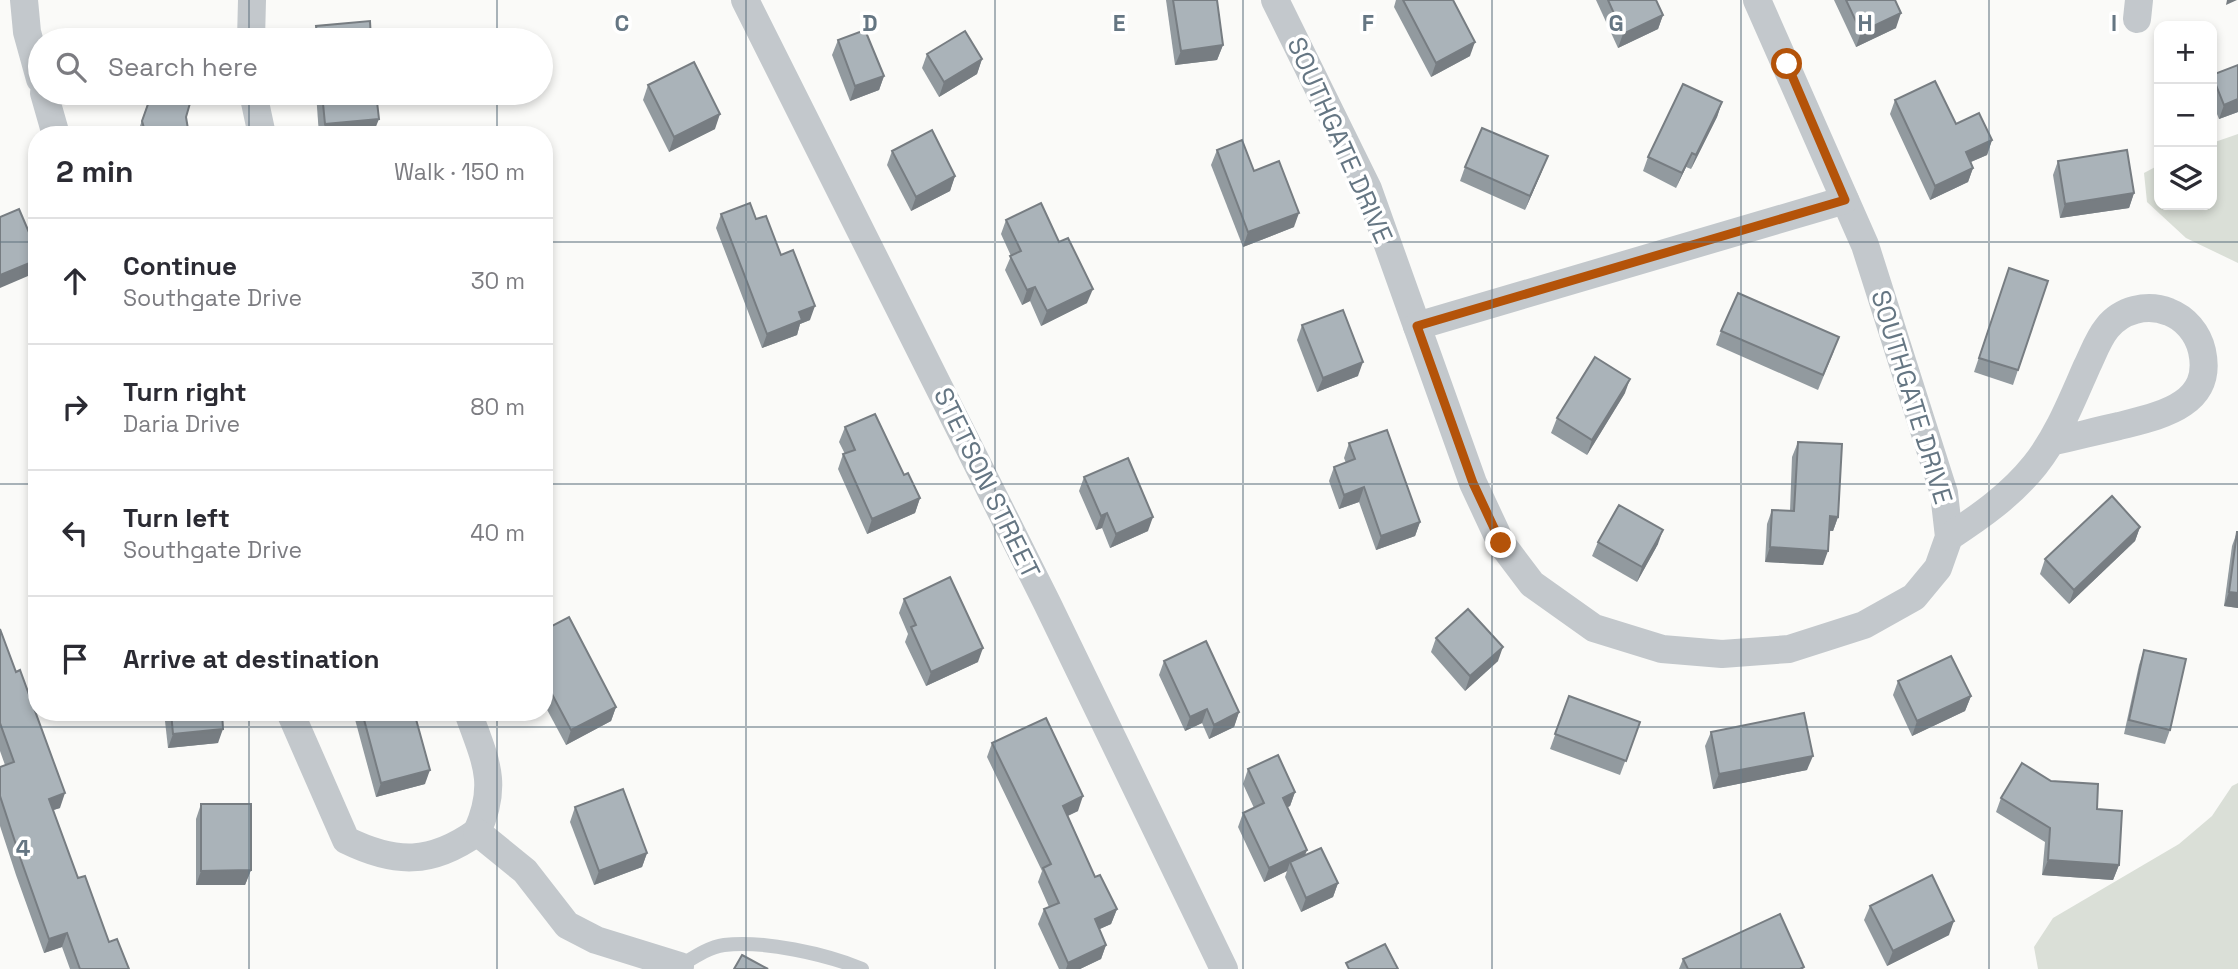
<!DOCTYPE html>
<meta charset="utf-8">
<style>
body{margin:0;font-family:"Space Grotesk",sans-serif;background:#f7f7f7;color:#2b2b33}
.controls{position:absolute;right:21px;top:21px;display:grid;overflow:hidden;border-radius:14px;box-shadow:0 4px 10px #0003}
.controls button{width:63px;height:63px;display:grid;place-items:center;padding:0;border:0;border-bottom:2px solid #e1e1e2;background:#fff;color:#2b2b33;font:35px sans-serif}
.stop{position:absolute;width:21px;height:21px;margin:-16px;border:5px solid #b45309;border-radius:50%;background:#fff}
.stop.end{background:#b45309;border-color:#fff;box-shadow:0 2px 7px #0008}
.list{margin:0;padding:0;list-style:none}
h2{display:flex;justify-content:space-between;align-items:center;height:91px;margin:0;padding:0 28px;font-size:30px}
h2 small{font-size:23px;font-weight:400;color:#7c7c81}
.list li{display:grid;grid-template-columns:46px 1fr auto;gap:21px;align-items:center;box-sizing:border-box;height:126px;padding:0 28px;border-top:2px solid #e1e1e2}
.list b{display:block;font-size:26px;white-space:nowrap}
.list p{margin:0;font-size:23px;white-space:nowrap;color:#7c7c81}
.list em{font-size:23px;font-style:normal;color:#7c7c81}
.icon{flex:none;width:38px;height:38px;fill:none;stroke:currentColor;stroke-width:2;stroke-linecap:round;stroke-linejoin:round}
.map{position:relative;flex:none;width:2238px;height:969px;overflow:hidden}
.search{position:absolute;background:#fff;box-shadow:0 4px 10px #0003;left:28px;top:28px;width:525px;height:77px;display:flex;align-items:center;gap:18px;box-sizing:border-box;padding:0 24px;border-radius:38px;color:#7c7c81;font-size:26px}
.panel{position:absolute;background:#fff;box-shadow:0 4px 10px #0003;left:28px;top:126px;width:525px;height:595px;border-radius:28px}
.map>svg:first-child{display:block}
</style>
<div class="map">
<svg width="2238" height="969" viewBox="0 0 2238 969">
<rect width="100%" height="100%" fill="#fafaf8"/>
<g fill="#dadfd7">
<path d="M2238 134V263L2186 238 2147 202 2144 173 2159 165V205H2212V143Z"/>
<path d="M2238 783V969H2038L2034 947 2053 918 2179 844 2212 816 2232 786Z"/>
</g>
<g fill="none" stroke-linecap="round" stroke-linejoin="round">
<path stroke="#c3c8cc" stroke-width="14" d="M680 966C693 958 709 947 724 945 763 940 826 954 862 969"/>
<g stroke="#c3c8cc" stroke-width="28">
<path d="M24 0 27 32 40 79"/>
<path d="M745 0 1047 603 1224 969"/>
<path d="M1275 0 1368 189 1473 483 1501 543 1532 584 1594 628 1662 649 1722 654 1789 649 1864 625 1914 597 1938 568 1949 537 1944 493 1865 245 1757 0"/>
<path d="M2137 19 2139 0"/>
<path d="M251 40 252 0"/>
<path d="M44 93 56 135"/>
<path d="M253 93 262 135"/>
<path d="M1417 326 1845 200"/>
<path d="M1949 537C1981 516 2011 495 2035 465 2058 436 2072 400 2087 366 2093 354 2098 339 2107 328 2121 310 2147 303 2169 312 2185 318 2198 333 2202 351 2214 406 2158 416 2119 426 2096 431 2074 437 2051 442"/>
<path d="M290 712 346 840C395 864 431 865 477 832"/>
<path d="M468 712C485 760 499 783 477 832"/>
<path d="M477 832 525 871 567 925 596 940 680 966"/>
</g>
</g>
<g fill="#929a9f">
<path d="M1166 0H1217L1223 45 1217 60 1175 65Z"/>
<path d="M1396 0H1453L1470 56 1431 77 1394 7Z"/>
<path d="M1596 0H1656L1663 15 1658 29 1618 48Z"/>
<path d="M1834 0H1895L1896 28 1856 47Z"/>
<path d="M316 26 371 40H311Z"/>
<path d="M838 40 884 76 879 90 850 101 832 55Z"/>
<path d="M927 54 982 59 977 74 939 97 922 68Z"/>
<path d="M2212 75 2238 112 2219 119 2212 102Z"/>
<path d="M648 85 715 129 669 152 643 100Z"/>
<path d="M151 93H193L186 117 189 135H137Z"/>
<path d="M316 93H376L373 134 319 135Z"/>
<path d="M1895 100 1956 124 1992 140 1987 155 1971 162 1973 168 1968 182 1930 200 1890 114Z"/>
<path d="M1722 102 1717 117 1691 169 1686 167 1676 188 1643 171 1648 157Z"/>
<path d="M1217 150 1254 171 1294 227 1243 247 1211 165Z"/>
<path d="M892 151 955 176 950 191 911 211 887 165Z"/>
<path d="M2058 161 2134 193 2129 208 2060 218 2053 175Z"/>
<path d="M1465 167 1542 171 1525 210 1460 181Z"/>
<path d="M721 214 756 219 781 255 810 320 800 324 797 335 762 348 716 228Z"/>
<path d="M1006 220 1059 242 1087 303 1041 326 1030 301 1022 305 1005 270 1011 256 1001 234Z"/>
<path d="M2004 283 2018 370 2013 385 1974 372Z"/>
<path d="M1302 325 1358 376 1317 392 1297 340Z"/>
<path d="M1721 331 1834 351 1818 390 1716 345Z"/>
<path d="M1625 393 1587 455 1551 433 1557 418Z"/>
<path d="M845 427 904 475 920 498 915 513 867 534 838 469 843 454H845L839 442Z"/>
<path d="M1798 442 1838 517 1833 531H1829L1823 565 1765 562 1767 524 1772 510 1790 511 1792 457Z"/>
<path d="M1349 443 1420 522 1415 536 1376 550 1359 502 1339 509 1329 481 1334 467 1346 463 1344 458Z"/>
<path d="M1084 477 1148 531 1110 548 1102 528 1096 530 1079 491Z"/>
<path d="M2140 527 2135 541 2069 604 2040 574 2045 559Z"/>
<path d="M2237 532 2238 608 2224 606 2232 546Z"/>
<path d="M1598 542 1658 544 1637 582 1592 556Z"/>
<path d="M904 599 978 662 926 686 905 642 908 634 899 613Z"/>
<path d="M0 629 60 808 53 810 78 878 109 942 129 969H70L62 947 44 953 16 875 0 826V767L5 765 0 751Z"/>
<path d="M544 630 616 707 611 721 566 745 544 704Z"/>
<path d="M1436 638 1498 661 1465 691 1431 652Z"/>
<path d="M2144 650 2170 730 2165 744 2124 734 2139 665Z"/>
<path d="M1164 661 1239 712 1234 727 1209 739 1202 723 1185 731 1159 675Z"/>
<path d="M1898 681 1971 696 1965 711 1912 736 1893 695Z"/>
<path d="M1569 696 1640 722 1620 775 1550 749Z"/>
<path d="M164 712H222L218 743 168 748Z"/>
<path d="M353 712H414L425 784 376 797Z"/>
<path d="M1711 732 1807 770 1713 789 1705 746Z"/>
<path d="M992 743 1078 811 1068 816 1095 877 1117 909 1111 924 1099 929 1106 945 1101 959 1080 969H1059L1038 924 1044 909 1049 907 1038 882 1042 871 987 757Z"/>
<path d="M1248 769 1295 792 1290 806 1287 807 1305 855 1338 883 1333 897 1301 912 1285 877 1287 871 1264 882 1238 827 1243 813 1254 808 1243 784Z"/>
<path d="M2001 798 2119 865 2113 880 2042 875 2045 842 1996 812Z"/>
<path d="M201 804 251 870 245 885H196V819Z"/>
<path d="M575 807 647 853 642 867 594 885 570 822Z"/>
<path d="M1870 906 1949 935 1887 966 1864 920Z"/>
<path d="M1683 959 1804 967 1803 969H1679Z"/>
</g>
<g fill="#777d82">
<path d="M2227 0H2237L2226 5Z"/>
<path d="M1901 13 1896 28 1856 47 1861 32Z"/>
<path d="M1663 15 1658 29 1618 48 1623 34Z"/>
<path d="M1475 42 1470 56 1431 77 1436 63Z"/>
<path d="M1223 45 1217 60 1175 65 1181 51Z"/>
<path d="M982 59 977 74 939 97 944 82Z"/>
<path d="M884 76 879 90 850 101 855 86Z"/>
<path d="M2238 99V112L2219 119 2224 105Z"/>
<path d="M1722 102 1717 117 1691 169 1696 155Z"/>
<path d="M720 114 715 129 669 152 674 137Z"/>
<path d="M379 119 373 134 321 135 325 124Z"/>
<path d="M1992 140 1987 155 1961 166 1966 152Z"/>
<path d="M1692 153 1686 167 1676 188 1682 173Z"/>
<path d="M1548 156 1542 171 1525 210 1530 196Z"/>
<path d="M1973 168 1968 182 1930 200 1935 186Z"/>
<path d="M955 176 950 191 911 211 916 197Z"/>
<path d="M2134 193 2129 208 2060 218 2065 204Z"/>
<path d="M1299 213 1294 227 1243 247 1248 232Z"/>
<path d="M37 260V267L35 273 0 288V275Z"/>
<path d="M1035 287 1030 301 1022 305 1027 290Z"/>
<path d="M1093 289 1087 303 1041 326 1047 311Z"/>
<path d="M815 306 810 320 800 324 797 335 762 348 767 334 799 312Z"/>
<path d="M1363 362 1358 376 1317 392 1323 378Z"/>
<path d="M1630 379 1625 393 1587 455 1592 440Z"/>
<path d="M1364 487 1359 502 1339 509 1344 495Z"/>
<path d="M920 498 915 513 867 534 872 519Z"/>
<path d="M1107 513 1102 528 1096 530 1101 516Z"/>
<path d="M1830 516 1838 517 1833 531 1825 530Z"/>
<path d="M1153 517 1148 531 1110 548 1116 534Z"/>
<path d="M1420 522 1415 536 1376 550 1381 536Z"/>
<path d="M2140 527 2135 541 2069 604 2074 590Z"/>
<path d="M1663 530 1658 544 1637 582 1642 567Z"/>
<path d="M1770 547 1828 551 1823 565 1765 562Z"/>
<path d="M2229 592 2238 593V608L2224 606Z"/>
<path d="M1503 647 1498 661 1465 691 1470 676Z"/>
<path d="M983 648 978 662 926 686 931 672Z"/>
<path d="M1971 696 1965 711 1912 736 1917 721Z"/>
<path d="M616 707 611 721 566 745 571 730Z"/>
<path d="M1207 709 1202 723 1185 731 1190 717Z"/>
<path d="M1239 712 1234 727 1209 739 1214 725Z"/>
<path d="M223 729 218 743 168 748 173 734Z"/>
<path d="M1813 756 1807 770 1713 789 1719 774Z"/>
<path d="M430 770 425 784 376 797 381 783Z"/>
<path d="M1295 792 1290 806 1278 812 1283 798Z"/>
<path d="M65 793 60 808 44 813 49 799Z"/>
<path d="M1083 796 1078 811 1058 820 1063 806Z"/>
<path d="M1307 850 1302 864 1290 862 1287 871 1264 882 1269 868Z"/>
<path d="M647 853 642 867 594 885 599 871Z"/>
<path d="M2048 860 2119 865 2113 880 2042 875Z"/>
<path d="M251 870 245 885H196L201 871Z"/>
<path d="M1338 883 1333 897 1301 912 1306 898Z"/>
<path d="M1117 909 1111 924 1089 934 1095 919Z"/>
<path d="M1954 921 1949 935 1887 966 1893 951Z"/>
<path d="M67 933 62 947 44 953 49 939Z"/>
<path d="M1106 945 1101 959 1080 969H1066L1068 963Z"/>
</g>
<g fill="#aab3b9" stroke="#777d82" stroke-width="2">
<path d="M1173 0H1217L1223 45 1181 51Z"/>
<path d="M1403 0H1453L1475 42 1436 63Z"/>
<path d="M1608 0H1656L1663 15 1623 34Z"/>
<path d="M1846 0H1895L1901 13 1861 32Z"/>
<path d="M370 21 371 40H318L316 26Z"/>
<path d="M865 30 884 76 855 86 838 40Z"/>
<path d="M965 31 982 59 944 82 927 54Z"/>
<path d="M694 62 720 114 674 137 648 85Z"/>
<path d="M2238 65V99L2224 105 2212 75Z"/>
<path d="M1935 81 1956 124 1979 113 1992 140 1966 152 1973 168 1935 186 1895 100Z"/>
<path d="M1683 84 1722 102 1696 155 1692 153 1682 173 1648 157Z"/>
<path d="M152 93H193L186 117 189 135H146L142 121Z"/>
<path d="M322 93H376L379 119 325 124Z"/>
<path d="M1482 128 1548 156 1530 196 1465 167Z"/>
<path d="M932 130 955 176 916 197 892 151Z"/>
<path d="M1242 140 1254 171 1279 161 1299 213 1248 232 1217 150Z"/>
<path d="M2127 150 2134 193 2065 204 2058 161Z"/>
<path d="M750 203 756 219 766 216 781 255 793 250 815 306 799 312 802 320 767 334 721 214Z"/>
<path d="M1041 203 1059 242 1068 238 1093 289 1047 311 1035 287 1027 290 1010 256 1021 251 1006 220Z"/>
<path d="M19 209 37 251V260L0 275V217Z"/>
<path d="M2009 268 2048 281 2018 370 1979 358Z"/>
<path d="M1738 293 1839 337 1823 375 1721 331Z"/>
<path d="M1343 310 1363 362 1323 378 1302 325Z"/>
<path d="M1595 357 1630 379 1592 440 1557 418Z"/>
<path d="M875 414 904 475 908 473 920 498 872 519 843 454 855 450 845 427Z"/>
<path d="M1387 430 1420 522 1381 536 1364 487 1344 495 1334 467 1355 459 1349 443Z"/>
<path d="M1798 442 1842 444 1838 517 1830 516 1828 551 1770 547 1772 510 1794 511Z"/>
<path d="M1128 458 1153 517 1116 534 1107 513 1101 516 1084 477Z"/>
<path d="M2112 496 2140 527 2074 590 2045 559Z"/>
<path d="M1619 505 1663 530 1642 567 1598 542Z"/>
<path d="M2237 532H2238V593L2229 592Z"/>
<path d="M950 577 983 648 931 672 911 627 916 625 904 599Z"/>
<path d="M1468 609 1503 647 1470 676 1436 638Z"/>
<path d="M569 617 616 707 571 730 544 679V630Z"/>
<path d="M0 629 16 672 20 670 65 793 49 799 78 878 85 876 109 942 117 939 129 969H80L67 933 49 939 21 860 0 796V767L14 762 0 723Z"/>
<path d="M1206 641 1239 712 1214 725 1207 709 1190 717 1164 661Z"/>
<path d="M2144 650 2186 659 2170 730 2129 720Z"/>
<path d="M1951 656 1971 696 1917 721 1898 681Z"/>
<path d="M1569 696 1640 722 1626 761 1555 734Z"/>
<path d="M171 712H222L223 729 173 734Z"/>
<path d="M362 712H414L430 770 381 783Z"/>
<path d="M1804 713 1813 756 1719 774 1711 732Z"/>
<path d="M1046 718 1083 796 1063 806 1095 877 1100 875 1117 909 1095 919 1106 945 1068 963 1044 909 1059 903 1043 868 1051 864 992 743Z"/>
<path d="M1278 755 1295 792 1283 798 1307 850 1269 868 1243 813 1264 803 1248 769Z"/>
<path d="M2022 763 2051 781 2098 784 2097 809 2122 811 2119 865 2048 860 2050 828 2001 798Z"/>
<path d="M623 789 647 853 599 871 575 807Z"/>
<path d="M201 804H251V870L201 871Z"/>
<path d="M1321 848 1338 883 1306 898 1290 862Z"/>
<path d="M1932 875 1954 921 1893 951 1870 906Z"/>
<path d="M1780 914 1804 967 1800 969H1688L1683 959Z"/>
<path d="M1385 944 1398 969H1349L1346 963Z"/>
<path d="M742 955 768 969H734Z"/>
</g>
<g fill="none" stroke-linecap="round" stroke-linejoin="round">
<path stroke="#b45309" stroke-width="9" d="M1501 543 1473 483 1417 326 1845 200 1787 64"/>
</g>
<path fill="none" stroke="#657683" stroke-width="2" stroke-opacity="0.55" d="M249 0V40M497 0V40M746 0V969M995 0V969M1243 0V969M1492 0V969M1741 0V969M1989 0V969M249 93V135M497 93V135M0 242H37M544 242H2238M0 484H37M544 484H2238M249 712V969M497 712V969M0 727H2238"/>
<g text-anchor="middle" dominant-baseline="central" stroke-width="7" stroke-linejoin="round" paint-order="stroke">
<g font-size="26" fill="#657683" stroke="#fff">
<text transform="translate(1340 140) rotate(66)">SOUTHGATE DRIVE</text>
<text transform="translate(1912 397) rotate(73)">SOUTHGATE DRIVE</text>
<text transform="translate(987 483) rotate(64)">STETSON STREET</text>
</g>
</g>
<g font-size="23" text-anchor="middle" font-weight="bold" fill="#657683" stroke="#fff" stroke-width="7" stroke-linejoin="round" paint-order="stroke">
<text x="622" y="31">C</text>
<text x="870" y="31">D</text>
<text x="1119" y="31">E</text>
<text x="1368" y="31">F</text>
<text x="1616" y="31">G</text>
<text x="1865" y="31">H</text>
<text x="2114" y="31">I</text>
<text x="23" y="856">4</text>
</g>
</svg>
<div class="controls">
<button>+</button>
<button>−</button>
<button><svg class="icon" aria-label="layers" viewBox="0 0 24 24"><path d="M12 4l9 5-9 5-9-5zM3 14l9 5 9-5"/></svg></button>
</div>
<div class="stop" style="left:1787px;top:64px"></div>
<div class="stop end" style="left:1501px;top:543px"></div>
<div class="search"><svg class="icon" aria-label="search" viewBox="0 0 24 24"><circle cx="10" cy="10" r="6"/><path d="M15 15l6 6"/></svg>Search here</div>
<section class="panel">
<h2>2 min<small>Walk · 150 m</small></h2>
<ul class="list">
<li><svg class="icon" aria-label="ahead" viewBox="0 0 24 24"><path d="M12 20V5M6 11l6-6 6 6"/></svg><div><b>Continue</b><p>Southgate Drive</p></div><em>30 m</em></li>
<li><svg class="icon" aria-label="right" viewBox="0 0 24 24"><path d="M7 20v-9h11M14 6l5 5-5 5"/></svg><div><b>Turn right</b><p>Daria Drive</p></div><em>80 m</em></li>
<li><svg class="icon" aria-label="left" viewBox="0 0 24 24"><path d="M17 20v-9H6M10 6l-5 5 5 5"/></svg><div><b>Turn left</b><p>Southgate Drive</p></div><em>40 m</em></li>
<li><svg class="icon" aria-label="arrive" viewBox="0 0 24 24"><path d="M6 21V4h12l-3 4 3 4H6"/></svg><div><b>Arrive at destination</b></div></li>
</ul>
</section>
</div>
